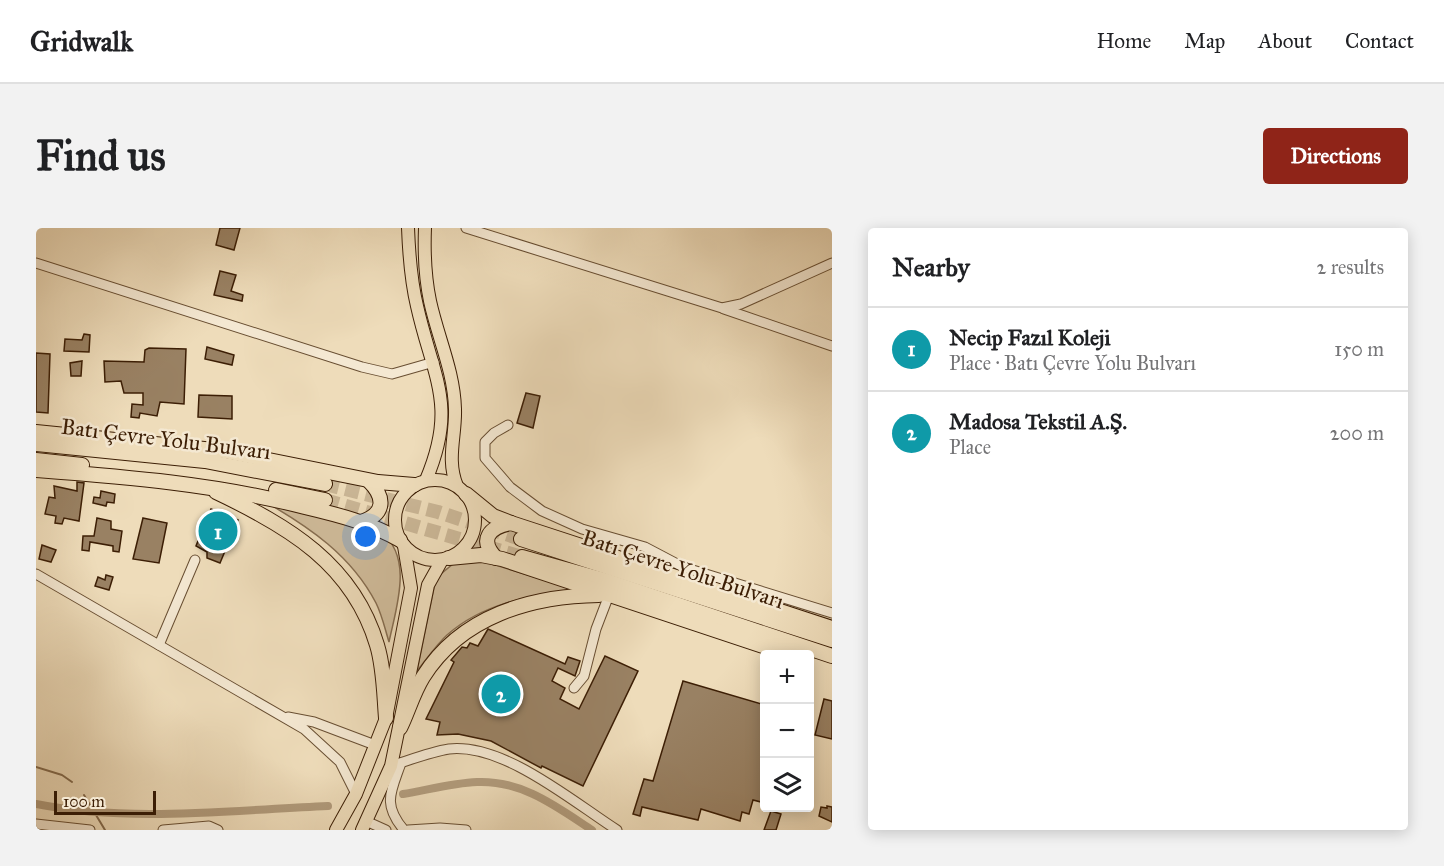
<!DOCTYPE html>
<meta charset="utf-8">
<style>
body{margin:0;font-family:"IM FELL Great Primer",serif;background:#f2f2f2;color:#202124}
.controls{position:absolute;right:18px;bottom:18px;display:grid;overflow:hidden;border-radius:6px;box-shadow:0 3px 15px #0003}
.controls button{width:54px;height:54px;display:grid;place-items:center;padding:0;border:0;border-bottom:2px solid #e0e0e0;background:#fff;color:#202124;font:30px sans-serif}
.scale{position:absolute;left:18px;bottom:15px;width:102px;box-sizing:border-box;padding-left:6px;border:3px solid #3c1e05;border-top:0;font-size:16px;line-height:21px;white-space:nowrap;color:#3c1e05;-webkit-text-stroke:4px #f4e8d2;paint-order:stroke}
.you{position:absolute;left:330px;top:309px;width:21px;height:21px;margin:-15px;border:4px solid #fff;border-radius:50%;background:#1a73e8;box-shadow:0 0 0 9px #1a73e833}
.badge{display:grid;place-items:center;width:39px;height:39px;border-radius:50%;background:#8f2418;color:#fff;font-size:20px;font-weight:700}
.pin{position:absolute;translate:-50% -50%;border:3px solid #fff;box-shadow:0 2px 6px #0006}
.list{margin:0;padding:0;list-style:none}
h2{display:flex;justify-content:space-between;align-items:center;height:78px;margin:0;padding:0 24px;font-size:26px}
h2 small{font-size:20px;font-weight:400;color:#757577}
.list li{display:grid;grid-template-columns:39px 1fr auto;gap:18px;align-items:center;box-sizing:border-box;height:84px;padding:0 24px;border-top:2px solid #e0e0e0}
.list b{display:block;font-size:22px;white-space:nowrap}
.list p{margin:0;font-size:20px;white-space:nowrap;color:#757577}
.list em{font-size:20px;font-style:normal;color:#757577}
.icon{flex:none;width:33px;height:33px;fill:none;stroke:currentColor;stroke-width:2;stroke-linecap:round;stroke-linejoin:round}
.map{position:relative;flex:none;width:796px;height:602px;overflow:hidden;border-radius:6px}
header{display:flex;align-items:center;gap:36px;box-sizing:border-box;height:84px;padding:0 30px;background:#fff;border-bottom:2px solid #e0e0e0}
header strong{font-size:28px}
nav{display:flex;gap:33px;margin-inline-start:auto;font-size:21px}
.intro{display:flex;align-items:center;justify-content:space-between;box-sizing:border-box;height:144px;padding:0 36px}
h1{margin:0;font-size:42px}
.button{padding:15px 27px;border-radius:6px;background:#8f2418;color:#fff;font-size:21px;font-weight:700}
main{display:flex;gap:36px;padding:0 36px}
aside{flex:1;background:#fff;border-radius:6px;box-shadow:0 3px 15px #0003}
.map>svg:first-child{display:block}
</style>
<header>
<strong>Gridwalk</strong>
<nav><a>Home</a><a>Map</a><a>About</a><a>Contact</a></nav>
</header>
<div class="intro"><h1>Find us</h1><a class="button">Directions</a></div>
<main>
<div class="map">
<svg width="796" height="602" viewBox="0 0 796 602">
<rect width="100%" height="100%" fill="#eedcba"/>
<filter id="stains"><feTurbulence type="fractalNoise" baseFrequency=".00333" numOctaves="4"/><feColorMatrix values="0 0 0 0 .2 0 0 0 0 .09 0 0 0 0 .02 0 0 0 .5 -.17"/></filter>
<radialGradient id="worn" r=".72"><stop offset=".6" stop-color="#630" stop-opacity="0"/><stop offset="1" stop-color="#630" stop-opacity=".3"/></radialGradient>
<g fill="#d0bc9b" stroke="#866d50" stroke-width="1.5">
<path d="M228 273 345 304C378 330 360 380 353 414 349 401 346 387 340 375 315 327 273 299 228 273Z"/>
<path d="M446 333 541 362C495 367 447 375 411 407 400 417 391 431 381 443L400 350 417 336Z"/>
</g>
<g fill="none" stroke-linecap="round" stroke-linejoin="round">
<g stroke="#82694c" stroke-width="2">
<path d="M0 539 26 547 36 554"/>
<path d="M48 567 69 602"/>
</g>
<g stroke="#b19b7c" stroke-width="8">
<path d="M367 566C391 562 417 555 441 554 486 552 521 579 556 602"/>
<path d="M0 576C95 595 196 582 292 578"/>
</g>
</g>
<g fill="#998163" stroke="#3c1e05" stroke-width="1.5">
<path d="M184 0H204L198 22 180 17Z"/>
<path d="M184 43 200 47 195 63 207 67 206 73 178 67Z"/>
<path d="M48 106 54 107 53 124 28 123 29 111 46 112Z"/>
<path d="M171 119 198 127 196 137 169 131Z"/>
<path d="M113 120 150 121 148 176 124 174 121 188 104 185 103 190 95 189 96 176 107 177V165H88L85 153 69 154 68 133 108 134 109 122Z"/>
<path d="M0 125 14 126 12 185 0 184Z"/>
<path d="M46 133 45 148H35L34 135Z"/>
<path d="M490 165 504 168 497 200 481 195Z"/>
<path d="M163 167 196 168V191L162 189Z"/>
<path d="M41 254 48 255 43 293 28 290 26 296 19 295 20 288 9 286 13 269 19 270 18 258 41 263Z"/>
<path d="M65 263 79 266 78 275 71 274 70 278 57 275 58 269 64 270Z"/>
<path d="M175 281 202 292 184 335 171 330V324L160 318Z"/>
<path d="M61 290 75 293V301L86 303 83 324 77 323V318L54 314 53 323 46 322 47 308H58Z"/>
<path d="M107 290 131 295 123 335 97 331Z"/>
<path d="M6 317 20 322 15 334 3 331Z"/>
<path d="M70 347 77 349 73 362 59 358 62 349 69 352Z"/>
<path d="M452 401 529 436 532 429 544 433 539 448 522 440 516 453 529 460 524 471 543 481 569 428 602 443 547 558 506 538 505 540 455 513 422 506 401 507 404 494 390 491 418 434 415 432 426 419 431 420 434 415 442 418Z"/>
<path d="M647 453 729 477V562L725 574 717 572 713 586 706 584 704 593 665 581 662 592 606 579 604 588 597 586 608 551 617 553Z"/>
<path d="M788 471 796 473V511L779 507Z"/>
<path d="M791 578 796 579V594L783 588 785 579 791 580Z"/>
<path d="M735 583 745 586 740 602H728Z"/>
</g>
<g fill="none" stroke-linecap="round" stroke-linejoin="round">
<g stroke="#cab696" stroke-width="14" stroke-dasharray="14 7" stroke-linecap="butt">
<path d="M289 256 402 284 485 311"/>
<path d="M289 272 486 329"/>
</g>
<defs>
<g id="minor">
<path d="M430 0 686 80 705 76 796 35"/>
<path d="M0 35 326 139 356 146 398 134"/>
<path d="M688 81 796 118"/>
<path d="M472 197 458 205 449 214V230L474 259 506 283 546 301 609 319 647 339 796 385"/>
<path d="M0 346 268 501 304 534 320 566"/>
<path d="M123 417 159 332"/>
<path d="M538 460 548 448 560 401 573 367"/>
<path d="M252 489 278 494 339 517"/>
<path d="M365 535C355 564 346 576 368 602"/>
<path d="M355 538C374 532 394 524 413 521 468 515 537 574 581 602"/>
<path d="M330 593 350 602"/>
<path d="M0 596 54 602"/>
<path d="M127 602 173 598 182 602"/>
<path d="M372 602 404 600 430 602"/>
</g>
<g id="major">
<path d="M372 0C373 26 375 53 381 78 397 150 422 177 390 252"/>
<path d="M389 0C388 25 389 49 394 73 402 110 418 143 419 181 420 208 410 231 421 258"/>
<circle cx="399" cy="292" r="40"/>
<path d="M300 602 320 566 350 490 375 360 368 318"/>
<path d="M326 602 355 538 392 357 406 332"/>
</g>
<g id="highway">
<path d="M0 204 188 223 342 254 378 257"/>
<path d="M0 216 169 233 289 256"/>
<path d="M0 232 46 237"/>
<path d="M0 242C91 249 180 256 269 279 303 287 334 295 364 312"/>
<path d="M240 262 289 272"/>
<path d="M180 264C252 298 317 336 341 417 348 440 348 466 350 490"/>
<path d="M430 266 457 288 475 295 796 400"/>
<path d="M325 294C350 286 349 269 333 253"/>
<path d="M485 311 796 412"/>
<path d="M486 329 568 352 796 428"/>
<path d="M413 330 445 327 466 331 754 427"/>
<path d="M460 330C442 311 454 299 475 295"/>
<path d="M364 500C372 484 377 465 387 449 425 388 495 368 563 367"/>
</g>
</defs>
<use href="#minor" stroke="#684e32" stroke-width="11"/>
<use href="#major" stroke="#3c1e05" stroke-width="14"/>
<use href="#highway" stroke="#3c1e05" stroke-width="16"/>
<use href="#minor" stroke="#f4e8d2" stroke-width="9"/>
<use href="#major" stroke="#eedcba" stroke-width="12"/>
<use href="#highway" stroke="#eedcba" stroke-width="14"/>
</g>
<g text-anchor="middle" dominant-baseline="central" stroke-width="5" stroke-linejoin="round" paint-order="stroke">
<g font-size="22" fill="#3c1e05" stroke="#f4e8d2">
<text transform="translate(130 211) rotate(7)">Batı Çevre Yolu Bulvarı</text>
<text transform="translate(647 341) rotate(18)">Batı Çevre Yolu Bulvarı</text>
</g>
</g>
<rect width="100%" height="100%" filter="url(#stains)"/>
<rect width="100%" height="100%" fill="url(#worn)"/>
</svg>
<div class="controls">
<button>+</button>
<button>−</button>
<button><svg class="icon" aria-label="layers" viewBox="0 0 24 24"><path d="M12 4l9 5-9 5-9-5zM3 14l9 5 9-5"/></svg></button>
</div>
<div class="scale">100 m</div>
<div class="you"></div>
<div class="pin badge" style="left:182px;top:303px;background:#0f9aa8">1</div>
<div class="pin badge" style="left:465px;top:466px;background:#0f9aa8">2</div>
</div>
<aside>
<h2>Nearby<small>2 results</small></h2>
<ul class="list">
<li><span class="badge" style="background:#0f9aa8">1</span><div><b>Necip Fazıl Koleji</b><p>Place · Batı Çevre Yolu Bulvarı</p></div><em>150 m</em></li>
<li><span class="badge" style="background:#0f9aa8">2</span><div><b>Madosa Tekstil A.Ş.</b><p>Place</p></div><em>200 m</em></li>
</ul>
</aside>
</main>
